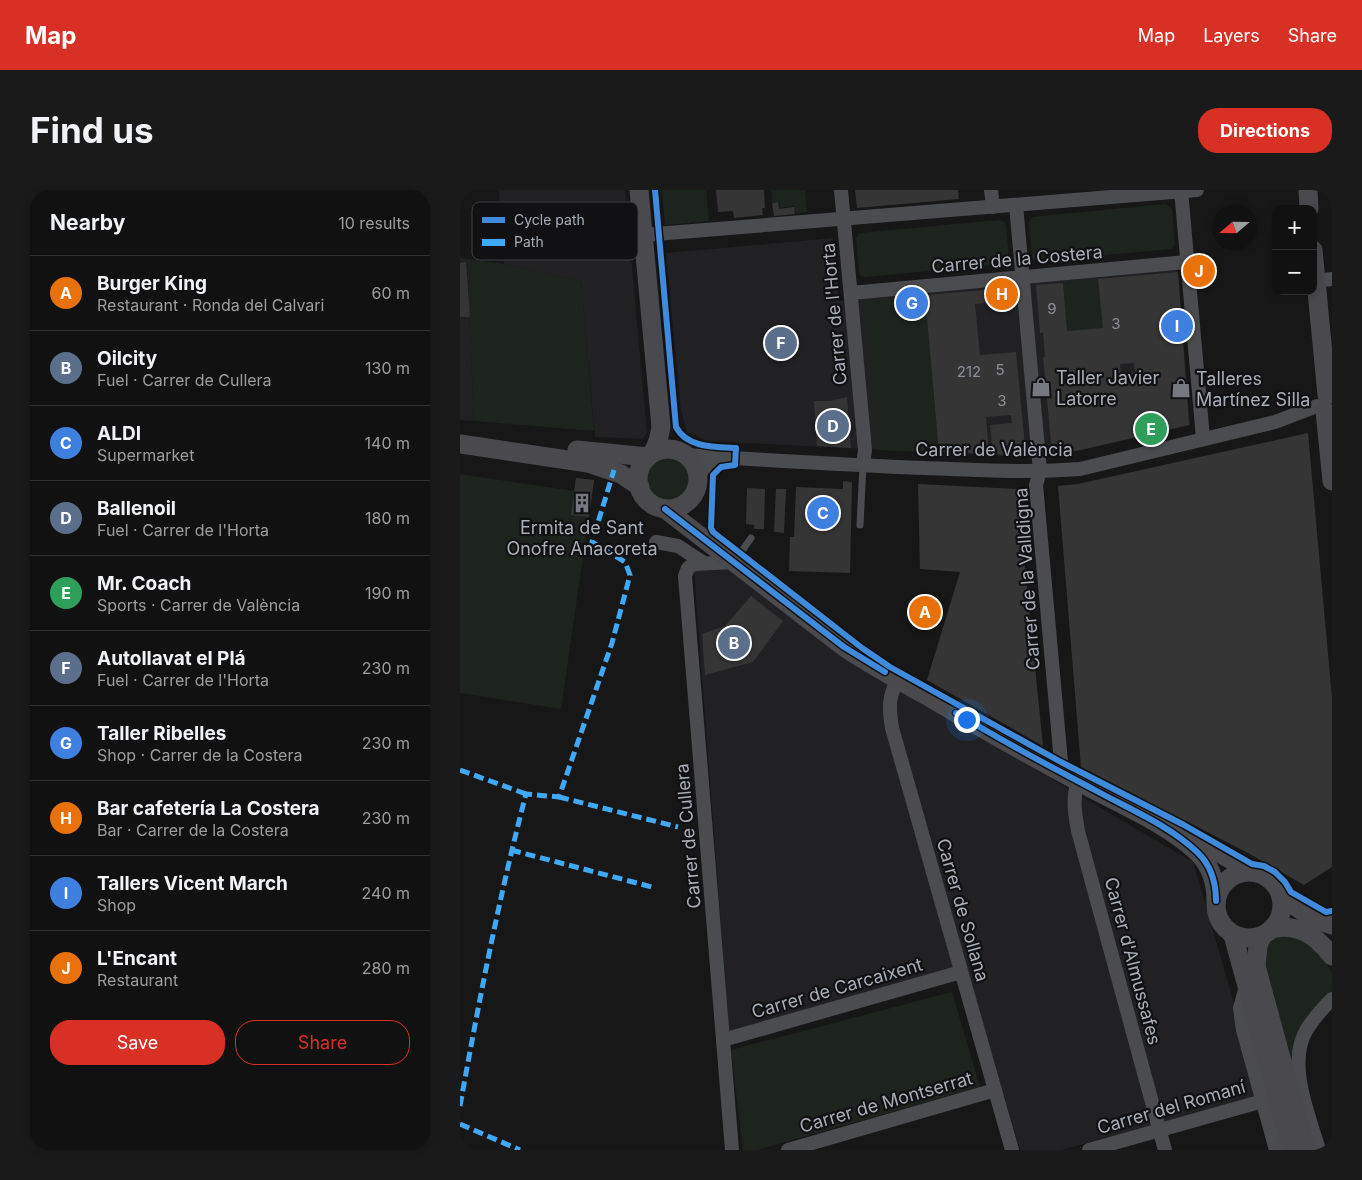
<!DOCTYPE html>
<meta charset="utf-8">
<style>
body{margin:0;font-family:Inter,sans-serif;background:#1a1a1a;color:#f1f3f6}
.controls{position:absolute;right:15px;top:15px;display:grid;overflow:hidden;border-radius:10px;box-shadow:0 2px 8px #0003}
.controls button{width:45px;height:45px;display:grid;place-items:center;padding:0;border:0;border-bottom:1px solid #303131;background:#111;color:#f1f3f6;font:25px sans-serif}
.compass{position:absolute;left:752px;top:15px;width:45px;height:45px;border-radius:50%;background:#111;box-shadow:0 2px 8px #0003;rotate:250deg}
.you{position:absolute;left:506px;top:529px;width:18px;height:18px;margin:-12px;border:4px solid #fff;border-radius:50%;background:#1a73e8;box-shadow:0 0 0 8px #1a73e833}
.badge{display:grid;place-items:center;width:32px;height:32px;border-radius:50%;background:#d93025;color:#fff;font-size:16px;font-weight:700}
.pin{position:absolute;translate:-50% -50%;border:2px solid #fff;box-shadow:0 1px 5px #0006}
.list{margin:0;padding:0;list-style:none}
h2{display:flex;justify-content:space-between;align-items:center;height:65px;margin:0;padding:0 20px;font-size:21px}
h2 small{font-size:16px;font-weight:400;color:#9c9d9f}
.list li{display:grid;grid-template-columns:32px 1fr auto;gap:15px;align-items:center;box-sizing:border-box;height:75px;padding:0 20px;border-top:1px solid #303131}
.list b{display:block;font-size:19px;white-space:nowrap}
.list p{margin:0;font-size:16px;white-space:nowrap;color:#9c9d9f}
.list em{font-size:16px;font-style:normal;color:#9c9d9f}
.actions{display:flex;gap:10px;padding:15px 20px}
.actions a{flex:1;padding:11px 0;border:1px solid #d93025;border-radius:20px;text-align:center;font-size:18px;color:#d93025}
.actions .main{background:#d93025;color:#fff}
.map{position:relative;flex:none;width:872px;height:960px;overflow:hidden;border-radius:20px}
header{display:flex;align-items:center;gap:30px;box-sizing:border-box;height:70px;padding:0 25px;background:#d93025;color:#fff}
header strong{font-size:24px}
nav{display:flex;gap:28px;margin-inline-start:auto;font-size:18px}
.intro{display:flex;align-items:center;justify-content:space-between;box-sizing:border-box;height:120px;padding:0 30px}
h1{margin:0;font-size:35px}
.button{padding:12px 22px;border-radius:20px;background:#d93025;color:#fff;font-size:18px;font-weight:700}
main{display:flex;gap:30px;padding:0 30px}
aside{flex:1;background:#111;border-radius:20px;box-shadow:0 2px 8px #0003}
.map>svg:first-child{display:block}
</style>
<header>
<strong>Map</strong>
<nav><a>Map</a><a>Layers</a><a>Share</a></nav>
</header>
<div class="intro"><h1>Find us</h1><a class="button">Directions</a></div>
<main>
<aside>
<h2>Nearby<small>10 results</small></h2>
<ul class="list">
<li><span class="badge" style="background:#e8710a">A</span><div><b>Burger King</b><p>Restaurant · Ronda del Calvari</p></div><em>60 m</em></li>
<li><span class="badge" style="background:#5c6f8a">B</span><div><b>Oilcity</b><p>Fuel · Carrer de Cullera</p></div><em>130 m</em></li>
<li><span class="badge" style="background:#3f7fe0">C</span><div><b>ALDI</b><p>Supermarket</p></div><em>140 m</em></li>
<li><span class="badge" style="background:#5c6f8a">D</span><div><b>Ballenoil</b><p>Fuel · Carrer de l'Horta</p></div><em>180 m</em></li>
<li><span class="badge" style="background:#2e9e5b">E</span><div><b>Mr. Coach</b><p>Sports · Carrer de València</p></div><em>190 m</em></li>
<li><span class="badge" style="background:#5c6f8a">F</span><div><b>Autollavat el Plá</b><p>Fuel · Carrer de l'Horta</p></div><em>230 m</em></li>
<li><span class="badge" style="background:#3f7fe0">G</span><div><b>Taller Ribelles</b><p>Shop · Carrer de la Costera</p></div><em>230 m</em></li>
<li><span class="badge" style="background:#e8710a">H</span><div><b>Bar cafetería La Costera</b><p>Bar · Carrer de la Costera</p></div><em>230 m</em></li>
<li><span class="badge" style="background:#3f7fe0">I</span><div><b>Tallers Vicent March</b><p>Shop</p></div><em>240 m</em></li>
<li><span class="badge" style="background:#e8710a">J</span><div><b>L'Encant</b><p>Restaurant</p></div><em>280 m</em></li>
</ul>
<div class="actions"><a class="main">Save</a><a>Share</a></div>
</aside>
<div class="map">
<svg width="872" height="960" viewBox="0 0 872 960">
<rect width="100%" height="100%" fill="#171717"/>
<g fill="#212123">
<path d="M39 0H165L187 243 182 249 135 247 121 91 44 74Z"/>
<path d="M373 48 379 111 718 80 730 235 622 260 561 267 248 251 227 242 221 221 206 63Z"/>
<path d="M0 67 7 69 14 231 0 230Z"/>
<path d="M267 378 389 470 733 672 801 906 601 960H560L506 776 269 841 234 380Z"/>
</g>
<g fill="#1d241e">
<path d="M202 0H246L249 31 205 35Z"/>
<path d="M311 0H345L347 22 335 23 334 16 320 18 319 12H312Z"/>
<path d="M705 14 709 16 712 20 715 54 711 59 579 71 574 70 572 67 569 33 572 27Z"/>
<path d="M539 30 543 31 546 35 549 69 545 74 405 87 401 86 399 82 396 48 399 43Z"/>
<path d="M7 69 44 74 121 91 134 241 14 231Z"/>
<path d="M638 89 643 138 607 141 603 93Z"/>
<path d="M465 105 479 262 418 260 404 111Z"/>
<circle cx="209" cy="289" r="23"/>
<path d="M0 284 114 301 116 288 134 290 101 519 0 503Z"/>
<path d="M821 744 836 745 863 767 872 784V801L842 841 832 885 802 768 809 753Z"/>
<path d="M492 802 520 897 297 960H283L271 860Z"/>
</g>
<g fill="#353536" fill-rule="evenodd">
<path d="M256 0H304L305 18H302L303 25 274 28 273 21 258 22Z"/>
<path d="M395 0H498L499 9 397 18Z"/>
<path d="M318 12 319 19 334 17 335 24 314 26 312 13Z"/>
<path d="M6 72 10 127H0V73Z"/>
<path d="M718 82 729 235 616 261 592 263 583 167H585L583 143H580L576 95 603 93 607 141 643 138 638 89ZM674 173 675 182 661 183 660 174Z"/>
<path d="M550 98 552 111 515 114 520 165 556 162 566 266 533 264 530 235 552 233 551 225 526 227 529 264 479 262 465 105Z"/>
<path d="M387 207 391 258 357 256 354 211H370Z"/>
<path d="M848 243 872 508V677L844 695 790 664 621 577 598 296 618 294Z"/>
<path d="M116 288 134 290 129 327 111 325Z"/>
<path d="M383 291 392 292 390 383 329 381 330 347H334L336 297 383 299Z"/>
<path d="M458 294 557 299 583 556 467 490 500 382 460 379Z"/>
<path d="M287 298 305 299 304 339H294V335L286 334Z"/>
<path d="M316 299H326L324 343 314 342Z"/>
<path d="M291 406 323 431 293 472 245 485 242 444 265 436Z"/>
</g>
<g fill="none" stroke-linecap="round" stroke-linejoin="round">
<g stroke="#4b4c50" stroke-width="7">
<path d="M400 335 403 275"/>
<path d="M275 371 291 348"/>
</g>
<g stroke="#4b4c50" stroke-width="14">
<path d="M381 0 405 260 403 275"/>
<path d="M531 0 533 17"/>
<path d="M721 0 743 248"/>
<path d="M556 15 580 281 576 295 602 583"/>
<path d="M183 45 737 0"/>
<path d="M856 91 872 89"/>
<path d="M391 103 727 72"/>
<path d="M225 265C305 270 385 275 465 278 517 280 568 283 620 279L815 232 857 216"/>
<path d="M238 286 248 273 260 268"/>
<path d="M196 352 218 356 244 373"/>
<path d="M438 490C428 506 429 520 432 538L552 960"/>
<path d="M618 592C612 609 615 624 618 641L705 960"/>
<path d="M786 796 780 818 783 840 816 960"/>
<path d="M263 850 501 782"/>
<path d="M272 960 225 386 228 378 234 374 276 372"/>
<path d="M328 960 535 900"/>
<path d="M629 960 803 911"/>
<path d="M859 960C849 925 826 873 847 839 854 828 863 818 872 809"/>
</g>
<g stroke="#4a4a4e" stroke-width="19">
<path d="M179 0 201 237 198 251 193 263"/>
<path d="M848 0 849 19"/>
<path d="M853 60 867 205"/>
<path d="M865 221 872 291"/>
<path d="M0 254 128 273 161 284 180 297"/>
<circle cx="208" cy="289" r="30"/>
<path d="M117 260 188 267"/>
<path d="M205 319 384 457C411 475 440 491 469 507 518 536 567 564 617 591 655 612 707 633 738 663 751 676 756 693 756 711"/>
<path d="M729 646 793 682"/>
<circle cx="789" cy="715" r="33"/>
<path d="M821 706C836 717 853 730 872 735"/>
<path d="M814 738C840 734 856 746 872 766"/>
<path d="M773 745 832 960"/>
<path d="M802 746 798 756 796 776 846 960"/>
</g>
<g stroke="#3fa9f5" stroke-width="5" stroke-dasharray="10 5" stroke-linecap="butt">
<path d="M0 580 66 604"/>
<path d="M99 607 218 637"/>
<path d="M51 660 192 697"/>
<path d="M0 916C19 811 39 707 66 604L99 607 152 453 170 385 165 372 132 352 154 280"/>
<path d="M0 934 60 960"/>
</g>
<defs>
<g id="cycleway">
<path d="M195 0 216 237C227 258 255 257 276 258L275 275 261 277 253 285 251 338 253 342 402 458 430 477 601 572 724 635 792 674 804 676 815 682 825 692 831 702 866 722 872 721"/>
<path d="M205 319 384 457 425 482"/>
<path d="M496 523C541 550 587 575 633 599 667 618 709 635 737 662 751 675 756 693 756 711"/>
</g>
</defs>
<use href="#cycleway" stroke="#111113" stroke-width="9"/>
<use href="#cycleway" stroke="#408adc" stroke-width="6"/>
</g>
<defs>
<symbol id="shop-bare" viewBox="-9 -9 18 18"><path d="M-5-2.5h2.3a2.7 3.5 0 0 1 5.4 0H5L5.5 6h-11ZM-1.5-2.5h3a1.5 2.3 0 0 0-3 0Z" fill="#757880" stroke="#111113" stroke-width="2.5" paint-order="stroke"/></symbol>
<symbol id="building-bare" viewBox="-9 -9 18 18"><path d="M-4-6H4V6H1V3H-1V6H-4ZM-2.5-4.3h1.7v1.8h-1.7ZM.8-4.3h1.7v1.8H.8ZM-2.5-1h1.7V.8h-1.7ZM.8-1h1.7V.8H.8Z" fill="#757880" stroke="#111113" stroke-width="2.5" paint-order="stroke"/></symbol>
</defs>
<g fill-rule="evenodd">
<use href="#shop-bare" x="567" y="183" width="28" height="28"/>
<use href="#shop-bare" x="707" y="184" width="28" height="28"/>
<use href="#building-bare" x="108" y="299" width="28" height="28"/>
</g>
<g text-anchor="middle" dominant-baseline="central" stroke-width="4.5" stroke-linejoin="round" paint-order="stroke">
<g font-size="15" fill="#8b8f98">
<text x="592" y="118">9</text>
<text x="656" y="133">3</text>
<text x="540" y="179">5</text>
<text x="509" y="181">212</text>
<text x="542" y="210">3</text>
</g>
<g font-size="18" fill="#a8adb8" stroke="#111113">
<text transform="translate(557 69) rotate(-5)">Carrer de la Costera</text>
<text transform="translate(374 124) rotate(-95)">Carrer de l'Horta</text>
<text x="534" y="259">Carrer de València</text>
<text transform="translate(567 389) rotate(-94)">Carrer de la Valldigna</text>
<text transform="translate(228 646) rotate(-95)">Carrer de Cullera</text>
<text transform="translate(503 720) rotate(74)">Carrer de Sollana</text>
<text transform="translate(673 771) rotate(75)">Carrer d'Almussafes</text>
<text transform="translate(377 798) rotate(-16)">Carrer de Carcaixent</text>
<text transform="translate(426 912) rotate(-16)">Carrer de Montserrat</text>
<text transform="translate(711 917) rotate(-16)">Carrer del Romaní</text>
</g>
<g font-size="18" fill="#a8adb8" stroke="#111113" text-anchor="start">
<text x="596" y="187">Taller Javier<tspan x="596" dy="21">Latorre</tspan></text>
<text x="736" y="188">Talleres<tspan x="736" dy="21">Martínez Silla</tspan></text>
<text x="122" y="337" text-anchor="middle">Ermita de Sant<tspan x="122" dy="21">Onofre Anacoreta</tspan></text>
</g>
</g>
<rect x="12" y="12" width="166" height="58" rx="8" fill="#111113" stroke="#3e4045" stroke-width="1"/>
<rect x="22" y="27" width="23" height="6" fill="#408adc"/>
<rect x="22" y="49" width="23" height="7" fill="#3fa9f5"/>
<g font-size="14" fill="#a8adb8">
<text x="54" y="35">Cycle path</text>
<text x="54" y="57">Path</text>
</g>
</svg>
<div class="controls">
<button>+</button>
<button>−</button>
</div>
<svg class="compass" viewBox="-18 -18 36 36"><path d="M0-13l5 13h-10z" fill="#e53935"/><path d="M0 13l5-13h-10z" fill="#9c9d9f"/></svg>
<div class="you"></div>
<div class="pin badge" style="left:465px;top:422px;background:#e8710a">A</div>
<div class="pin badge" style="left:274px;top:453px;background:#5c6f8a">B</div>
<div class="pin badge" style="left:363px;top:323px;background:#3f7fe0">C</div>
<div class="pin badge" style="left:373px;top:236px;background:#5c6f8a">D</div>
<div class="pin badge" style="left:691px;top:239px;background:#2e9e5b">E</div>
<div class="pin badge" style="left:321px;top:153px;background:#5c6f8a">F</div>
<div class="pin badge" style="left:452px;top:113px;background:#3f7fe0">G</div>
<div class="pin badge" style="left:542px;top:104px;background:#e8710a">H</div>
<div class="pin badge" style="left:717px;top:136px;background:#3f7fe0">I</div>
<div class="pin badge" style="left:739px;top:81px;background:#e8710a">J</div>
</div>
</main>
